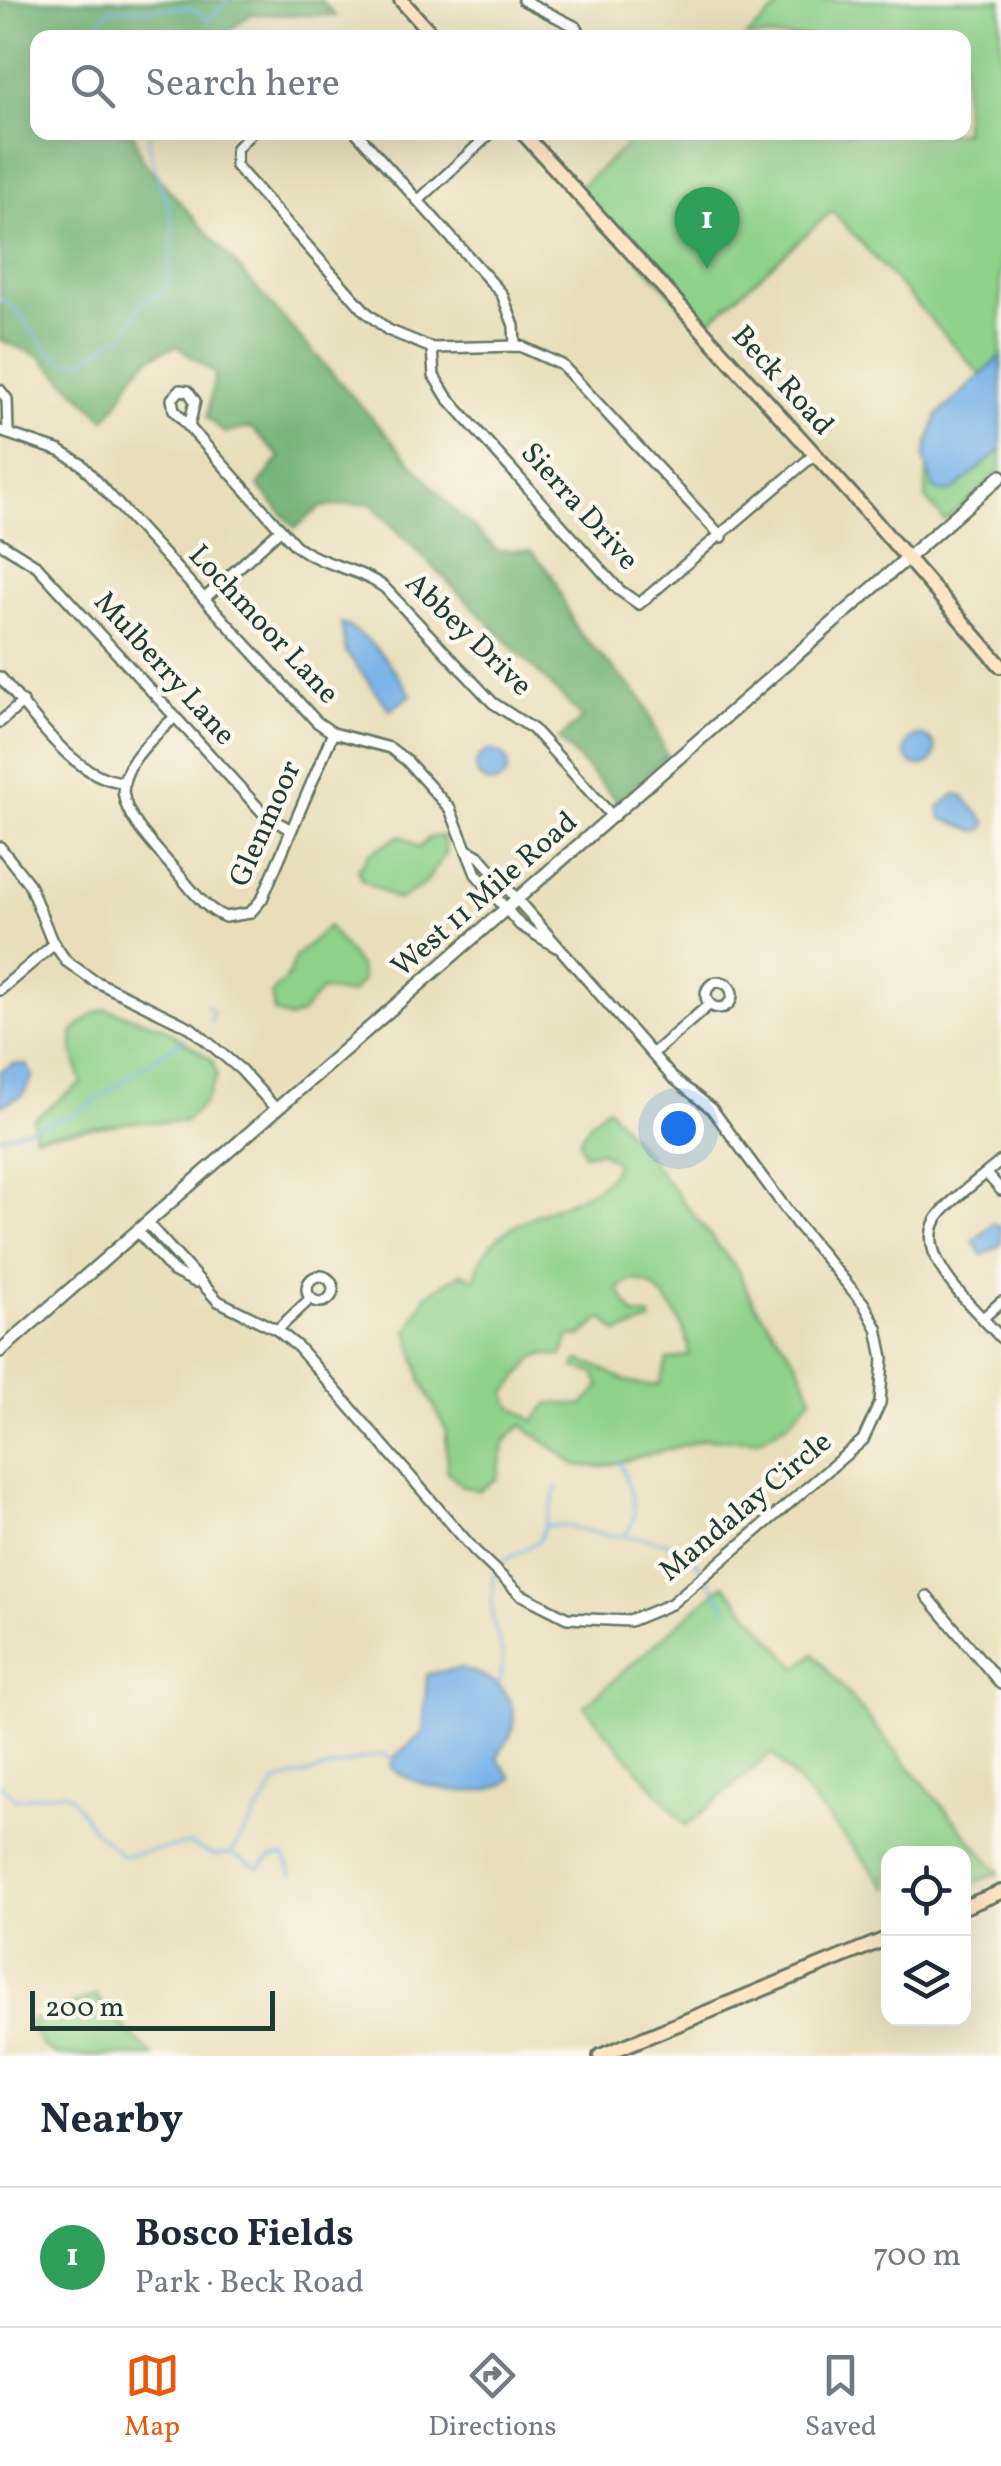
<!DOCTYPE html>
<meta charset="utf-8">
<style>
body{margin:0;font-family:Vollkorn,serif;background:#f6f6f7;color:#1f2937}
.controls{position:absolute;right:30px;bottom:30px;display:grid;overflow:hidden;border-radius:20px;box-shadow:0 10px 40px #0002}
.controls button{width:90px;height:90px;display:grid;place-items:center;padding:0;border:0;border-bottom:2px solid #e0e1e3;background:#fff;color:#1f2937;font:50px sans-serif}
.scale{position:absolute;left:30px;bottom:25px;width:245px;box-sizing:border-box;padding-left:10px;border:5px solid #1f3d34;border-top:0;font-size:28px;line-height:35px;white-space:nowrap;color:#1f3d34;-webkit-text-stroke:8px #fbf7ec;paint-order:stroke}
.you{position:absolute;left:678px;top:1128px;width:35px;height:35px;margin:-25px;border:8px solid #fff;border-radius:50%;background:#1a73e8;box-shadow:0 0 0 15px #1a73e833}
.badge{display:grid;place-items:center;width:65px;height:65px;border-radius:50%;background:#ea580c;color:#fff;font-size:32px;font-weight:700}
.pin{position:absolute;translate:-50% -82px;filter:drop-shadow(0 2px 5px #0008)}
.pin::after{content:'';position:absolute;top:52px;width:35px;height:30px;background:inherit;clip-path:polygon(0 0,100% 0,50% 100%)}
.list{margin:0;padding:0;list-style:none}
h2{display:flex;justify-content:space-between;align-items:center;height:130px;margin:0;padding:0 40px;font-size:42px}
h2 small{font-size:32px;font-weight:400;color:#747a83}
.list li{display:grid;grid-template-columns:65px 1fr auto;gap:30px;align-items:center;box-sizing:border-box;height:140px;padding:0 40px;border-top:2px solid #e0e1e3}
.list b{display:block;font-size:38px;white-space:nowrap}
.list p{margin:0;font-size:32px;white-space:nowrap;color:#747a83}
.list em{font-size:32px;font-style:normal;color:#747a83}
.icon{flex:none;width:55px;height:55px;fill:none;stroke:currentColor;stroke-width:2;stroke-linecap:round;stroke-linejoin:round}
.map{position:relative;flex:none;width:1001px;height:2056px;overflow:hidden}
.search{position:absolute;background:#fff;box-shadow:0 10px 40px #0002;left:30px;right:30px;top:30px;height:110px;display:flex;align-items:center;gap:25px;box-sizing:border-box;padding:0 35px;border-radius:20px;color:#747a83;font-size:38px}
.sheet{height:270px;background:#fff}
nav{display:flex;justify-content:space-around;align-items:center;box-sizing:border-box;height:140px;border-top:2px solid #e0e1e3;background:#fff;font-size:28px;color:#747a83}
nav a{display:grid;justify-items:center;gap:5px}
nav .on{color:#ea580c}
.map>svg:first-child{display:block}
</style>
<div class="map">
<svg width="1001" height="2056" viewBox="0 0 1001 2056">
<rect width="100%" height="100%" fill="#fbf7ec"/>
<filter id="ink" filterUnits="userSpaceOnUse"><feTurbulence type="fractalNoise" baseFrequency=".01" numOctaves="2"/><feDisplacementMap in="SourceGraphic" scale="20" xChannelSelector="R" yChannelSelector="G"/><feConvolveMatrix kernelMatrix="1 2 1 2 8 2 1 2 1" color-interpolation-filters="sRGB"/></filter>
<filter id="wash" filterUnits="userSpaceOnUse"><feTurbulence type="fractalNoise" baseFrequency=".0048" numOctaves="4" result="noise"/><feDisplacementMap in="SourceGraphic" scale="40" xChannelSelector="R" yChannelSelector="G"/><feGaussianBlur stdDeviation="2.25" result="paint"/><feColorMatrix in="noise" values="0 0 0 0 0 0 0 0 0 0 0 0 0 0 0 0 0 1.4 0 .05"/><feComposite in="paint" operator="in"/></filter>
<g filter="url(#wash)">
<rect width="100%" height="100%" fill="#e8dfba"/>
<g fill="#8fd28b" stroke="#578860" stroke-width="2.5" fill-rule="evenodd">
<path d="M787 0H1001V472L945 521 926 499 928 441 982 376 832 211 702 328 576 190 640 133 964 132V38L746 37Z"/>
<path d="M401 835 419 848 429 838 442 836 446 853 425 884 398 900 362 880 358 870 370 853Z"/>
<path d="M328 926 359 966 362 980 351 994 321 990 301 1014 289 1019 274 1012 271 994 289 975 295 957Z"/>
<path d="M107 1009 161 1026 212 1060 217 1076 205 1102 184 1122H134L35 1136 33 1119 82 1083 73 1053V1032L94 1013Z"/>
<path d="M608 1107 738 1271 753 1302 798 1363 812 1397 788 1423 759 1440 707 1439 601 1467 576 1465 522 1425 505 1441 497 1478 479 1491 462 1486 447 1471 446 1430 422 1382 408 1331 426 1295 461 1273 475 1279C486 1204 608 1210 616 1162L599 1151 584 1154 579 1140 592 1120ZM631 1280C662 1281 688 1326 689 1355L667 1360 660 1383C631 1393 608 1366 578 1360L575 1368 594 1373 600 1386 583 1405 549 1403 534 1421 510 1405 506 1393 533 1359 544 1354 562 1356 569 1336 580 1337 603 1318 618 1333 651 1322V1317L634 1315 618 1289Z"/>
<path d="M724 1584 797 1668 814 1654 999 1873 964 1887V1854H888V1888L772 1753 686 1826 584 1706Z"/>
<path d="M96 1995C112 2020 133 2034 153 2056H57L43 2047 28 2022Z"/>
</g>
<path fill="#73b477" stroke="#497856" stroke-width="2.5" d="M0 0H321L335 16 251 14 221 37 38 38V132L134 133 141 158 450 506 497 550 531 551 552 575 576 629 643 700 667 756 617 801 559 739 583 718 370 503 321 507 295 528 258 486 280 457 251 428 224 433 207 417 215 374 177 346C122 364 137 386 105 419L39 356 0 340Z"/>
<g fill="#78b2e8" stroke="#4c788e" stroke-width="2.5">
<path d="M1001 356V450L954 490 945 493 934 489 924 458 937 416Z"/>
<path d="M341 623C370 636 395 668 411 695L390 710 346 652Z"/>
<circle cx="920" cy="751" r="15"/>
<circle cx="492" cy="767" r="16"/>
<path d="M955 794 963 796 987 823 984 829 976 831 941 818 939 807Z"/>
<path d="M14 1064 27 1065 33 1076 23 1095 0 1106V1071Z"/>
<path d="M993 1223 1001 1227V1245L983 1255 973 1242Z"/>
<path d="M455 1669C486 1670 521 1693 512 1730 510 1741 501 1748 497 1758L512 1778C490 1803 413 1789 391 1767L393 1758 423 1733 427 1674Z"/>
</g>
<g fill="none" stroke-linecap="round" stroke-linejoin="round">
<g stroke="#78b2e8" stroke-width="2.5">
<path d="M99 38C96 5 121 7 142 9 164 10 194 0 208 21L227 0"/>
<path d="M0 299C18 303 37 345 58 358 63 361 75 361 82 362L113 339 124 338 140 304 167 288C169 264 176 241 171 217 165 187 148 164 149 132"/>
<path d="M207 1005 213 1012 211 1022"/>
<path d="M0 1137 76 1114 185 1038"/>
<path d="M619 1460C627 1483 644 1513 626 1533"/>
<path d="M546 1526C570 1523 587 1533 610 1535 645 1538 682 1538 703 1571"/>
<path d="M495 1566 539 1541 558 1487"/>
<path d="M493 1574 492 1616 503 1657 499 1684"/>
<path d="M707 1578 727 1609"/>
<path d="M0 1784 16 1799 65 1792C81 1804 85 1824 97 1833 107 1842 113 1846 122 1856L189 1844 214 1856 231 1854 259 1868 270 1857 285 1856 292 1874"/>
<path d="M232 1852 277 1782 382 1754 393 1758"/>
</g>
</g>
</g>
<g filter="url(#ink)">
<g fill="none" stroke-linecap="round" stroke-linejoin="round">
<defs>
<g id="minor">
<path d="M523 0 576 27 583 38"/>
<path d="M252 132 236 149V166L366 312 388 330 432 348 520 346 562 365 722 537"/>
<path d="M356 132 502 294 514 326 515 346"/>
<path d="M419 200 492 132"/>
<path d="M432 348 434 376 447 397 619 590 639 604 815 454"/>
<path d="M0 390 7 399 8 432"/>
<path d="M189 426 195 401 188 391 180 390 172 399 174 410 295 545C322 566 356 567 384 587L493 703 533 729 613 817"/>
<path d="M0 431 60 451 81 464 317 722 333 733 390 748 407 761 450 809 476 874 520 925 556 947"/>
<path d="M0 543 37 566 264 814 291 830"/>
<path d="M204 599 281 529"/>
<path d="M0 677C32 712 72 778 123 782"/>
<path d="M174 718C100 784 113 801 174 869 189 886 204 909 225 917L250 913 262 899 333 733"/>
<path d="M0 722 23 702"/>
<path d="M0 847 29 884 51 939 66 961 93 980 191 1028 241 1070 277 1110"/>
<circle cx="719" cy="995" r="13"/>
<path d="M0 990 53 945"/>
<path d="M652 1054 710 1004"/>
<path d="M1001 1161C981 1178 958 1194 941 1213 906 1252 977 1310 1001 1338"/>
<path d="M987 1174 1001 1190"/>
<path d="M148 1224 218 1301 277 1330 298 1347 475 1551 520 1594 567 1618 630 1621 671 1604 863 1440 880 1403 883 1358 877 1328 864 1304 797 1224 712 1109 672 1077 480 857 469 851"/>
<path d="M138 1232 173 1271 195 1282"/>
<circle cx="320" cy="1289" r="13"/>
<path d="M983 1318 1001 1302"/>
<path d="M277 1330 311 1298"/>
<path d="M927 1596 1001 1684"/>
</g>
<path id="tertiary" d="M0 1351 1001 476"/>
<g id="secondary">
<path d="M401 0 435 38"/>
<path d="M522 132 861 505 1001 666"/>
<path d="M964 1907 1001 1892"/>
<path d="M600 2056 888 1938"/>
</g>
</defs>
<use href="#minor" stroke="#657663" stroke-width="14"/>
<use href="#tertiary" stroke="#657663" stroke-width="16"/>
<use href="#secondary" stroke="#657663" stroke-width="18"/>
<use href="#minor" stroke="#fff" stroke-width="9"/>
<use href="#tertiary" stroke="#fff" stroke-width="11"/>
<use href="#secondary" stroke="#fde5c4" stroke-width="12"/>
</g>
</g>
<g text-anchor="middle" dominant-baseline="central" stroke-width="9" stroke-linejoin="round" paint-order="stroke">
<g font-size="30" fill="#1f3d34" stroke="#fbf7ec">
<text transform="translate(782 381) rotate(48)">Beck Road</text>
<text transform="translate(579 507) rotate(48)">Sierra Drive</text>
<text transform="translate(263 625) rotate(47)">Lochmoor Lane</text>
<text transform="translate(468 635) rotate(44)">Abbey Drive</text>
<text transform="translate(164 669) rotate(48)">Mulberry Lane</text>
<text transform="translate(266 824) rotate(-66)">Glenmoor</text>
<text transform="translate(485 895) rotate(-41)">West 11 Mile Road</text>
<text transform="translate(746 1507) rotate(-40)">Mandalay Circle</text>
</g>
</g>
</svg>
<div class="controls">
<button><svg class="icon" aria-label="locate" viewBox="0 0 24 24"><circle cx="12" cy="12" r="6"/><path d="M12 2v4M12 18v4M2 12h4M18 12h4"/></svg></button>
<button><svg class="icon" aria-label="layers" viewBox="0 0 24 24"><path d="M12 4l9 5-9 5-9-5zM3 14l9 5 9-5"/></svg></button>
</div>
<div class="scale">200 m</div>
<div class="you"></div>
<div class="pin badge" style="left:707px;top:269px;background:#2e9e5b">1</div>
<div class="search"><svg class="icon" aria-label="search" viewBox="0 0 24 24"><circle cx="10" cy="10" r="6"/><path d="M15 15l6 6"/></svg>Search here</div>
</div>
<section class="sheet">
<h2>Nearby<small></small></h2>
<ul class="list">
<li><span class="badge" style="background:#2e9e5b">1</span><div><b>Bosco Fields</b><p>Park · Beck Road</p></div><em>700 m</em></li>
</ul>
</section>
<nav>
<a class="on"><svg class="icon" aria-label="map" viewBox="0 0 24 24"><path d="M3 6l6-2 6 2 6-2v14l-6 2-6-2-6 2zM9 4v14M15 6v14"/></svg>Map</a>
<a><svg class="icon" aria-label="directions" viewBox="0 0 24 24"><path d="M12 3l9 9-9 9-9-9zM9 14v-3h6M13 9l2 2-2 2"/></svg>Directions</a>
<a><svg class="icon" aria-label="saved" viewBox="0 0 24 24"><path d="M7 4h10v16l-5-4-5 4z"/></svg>Saved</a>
</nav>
